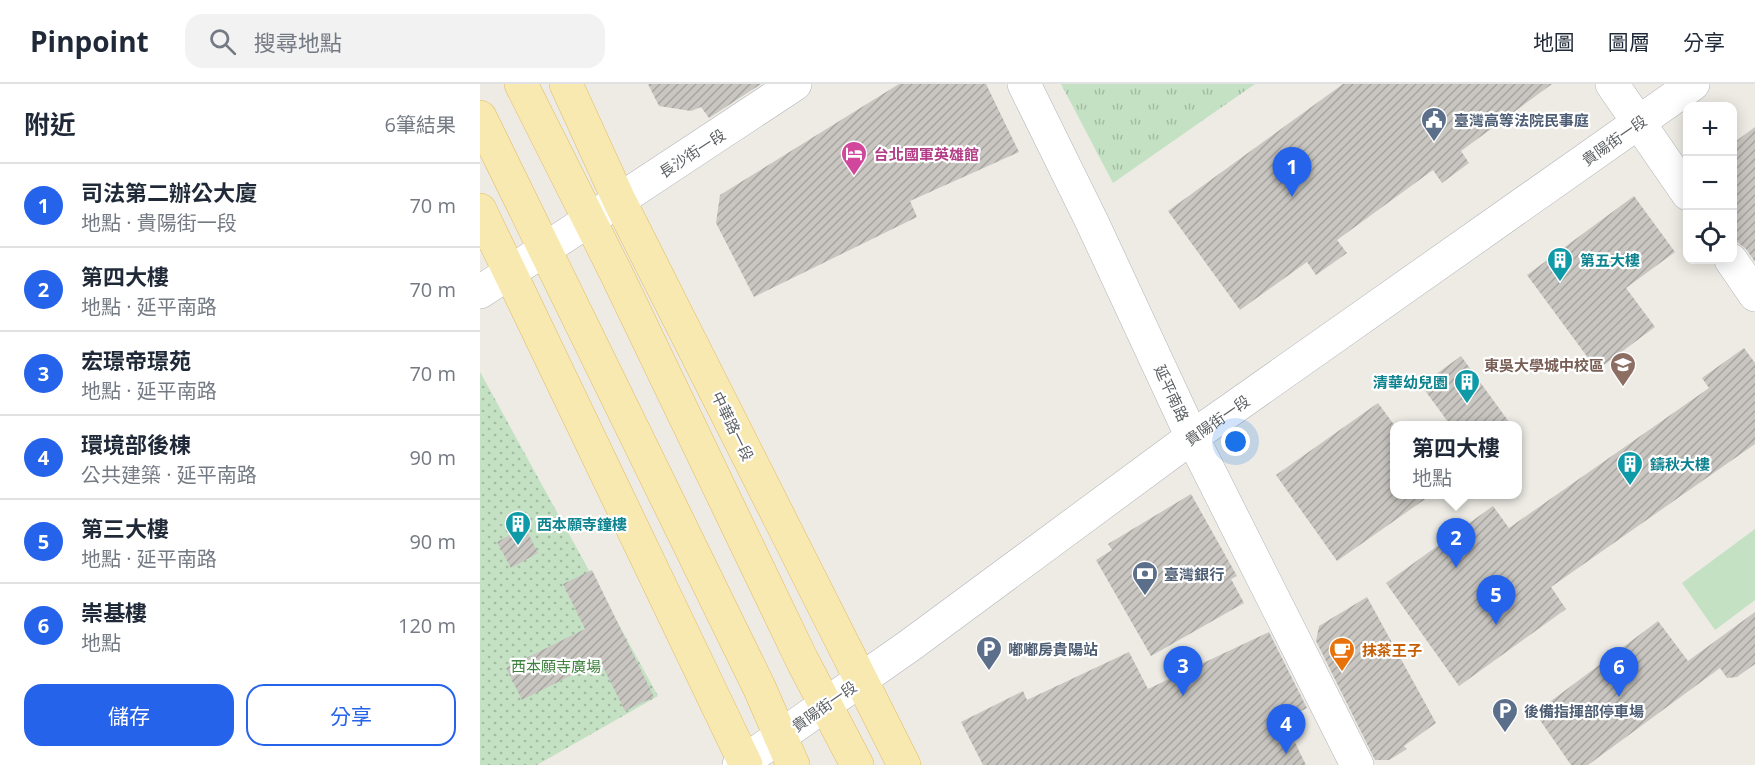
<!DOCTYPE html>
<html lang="zh-TW">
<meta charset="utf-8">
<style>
body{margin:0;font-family:"Open Sans","Noto Sans TC",sans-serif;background:#f2f2f3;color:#1f2937}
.controls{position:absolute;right:18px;top:18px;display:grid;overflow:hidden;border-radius:12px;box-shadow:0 3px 15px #0003}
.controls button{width:54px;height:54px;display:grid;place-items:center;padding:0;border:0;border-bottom:2px solid #e0e1e3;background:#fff;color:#1f2937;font:30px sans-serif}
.you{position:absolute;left:756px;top:358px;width:21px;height:21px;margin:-15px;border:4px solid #fff;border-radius:50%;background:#1a73e8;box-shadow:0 0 0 9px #1a73e833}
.badge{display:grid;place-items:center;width:39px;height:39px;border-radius:50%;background:#2563eb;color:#fff;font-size:20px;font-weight:700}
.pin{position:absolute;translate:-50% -50px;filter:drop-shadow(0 2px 3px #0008)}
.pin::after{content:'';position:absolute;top:32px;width:21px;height:18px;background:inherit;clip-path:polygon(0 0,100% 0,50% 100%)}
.popup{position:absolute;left:910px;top:337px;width:132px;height:78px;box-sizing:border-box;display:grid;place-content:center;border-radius:12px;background:#fff;filter:drop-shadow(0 2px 4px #0005);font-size:20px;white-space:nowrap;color:#747a83}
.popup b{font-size:22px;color:#1f2937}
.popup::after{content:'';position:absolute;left:50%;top:100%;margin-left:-12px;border:12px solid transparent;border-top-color:#fff}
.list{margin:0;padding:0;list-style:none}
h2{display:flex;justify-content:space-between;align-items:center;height:78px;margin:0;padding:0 24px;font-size:26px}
h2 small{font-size:20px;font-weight:400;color:#747a83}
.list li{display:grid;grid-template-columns:39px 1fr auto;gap:18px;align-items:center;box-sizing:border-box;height:84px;padding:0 24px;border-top:2px solid #e0e1e3}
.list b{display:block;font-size:22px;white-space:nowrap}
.list p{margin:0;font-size:20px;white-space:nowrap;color:#747a83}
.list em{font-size:20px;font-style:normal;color:#747a83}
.actions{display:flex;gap:12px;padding:18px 24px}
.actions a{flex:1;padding:14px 0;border:2px solid #2563eb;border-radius:18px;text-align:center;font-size:21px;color:#2563eb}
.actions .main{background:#2563eb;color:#fff}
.icon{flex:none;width:33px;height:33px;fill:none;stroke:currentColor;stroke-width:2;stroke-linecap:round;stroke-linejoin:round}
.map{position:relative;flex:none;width:1275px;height:681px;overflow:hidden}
header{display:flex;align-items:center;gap:36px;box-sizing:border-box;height:84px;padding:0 30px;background:#fff;border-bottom:2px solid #e0e1e3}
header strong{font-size:28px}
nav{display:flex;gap:33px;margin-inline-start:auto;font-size:21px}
.search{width:420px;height:54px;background:#f2f2f3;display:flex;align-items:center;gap:15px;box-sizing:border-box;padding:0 21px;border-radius:18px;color:#747a83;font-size:22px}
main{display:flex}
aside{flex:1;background:#fff}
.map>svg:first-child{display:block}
</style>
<header>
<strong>Pinpoint</strong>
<div class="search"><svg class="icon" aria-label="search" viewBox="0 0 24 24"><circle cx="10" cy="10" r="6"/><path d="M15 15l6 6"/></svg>搜尋地點</div>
<nav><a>地圖</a><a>圖層</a><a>分享</a></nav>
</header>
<main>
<aside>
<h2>附近<small>6筆結果</small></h2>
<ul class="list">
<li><span class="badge">1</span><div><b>司法第二辦公大廈</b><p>地點 · 貴陽街一段</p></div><em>70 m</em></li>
<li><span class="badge">2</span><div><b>第四大樓</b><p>地點 · 延平南路</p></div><em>70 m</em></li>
<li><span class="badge">3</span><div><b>宏璟帝璟苑</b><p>地點 · 延平南路</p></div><em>70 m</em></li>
<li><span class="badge">4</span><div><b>環境部後棟</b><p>公共建築 · 延平南路</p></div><em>90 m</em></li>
<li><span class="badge">5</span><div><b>第三大樓</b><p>地點 · 延平南路</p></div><em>90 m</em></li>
<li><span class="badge">6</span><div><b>崇基樓</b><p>地點</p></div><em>120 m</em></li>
</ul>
<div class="actions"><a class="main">儲存</a><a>分享</a></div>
</aside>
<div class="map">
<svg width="1275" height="681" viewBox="0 0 1275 681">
<defs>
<pattern id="grass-tufts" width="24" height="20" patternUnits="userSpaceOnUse" patternTransform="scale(1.5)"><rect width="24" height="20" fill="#c4e2c3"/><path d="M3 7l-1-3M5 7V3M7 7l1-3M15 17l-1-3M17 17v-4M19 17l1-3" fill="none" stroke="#a2bba2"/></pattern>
<pattern id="park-dots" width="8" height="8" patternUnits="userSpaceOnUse" patternTransform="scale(1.5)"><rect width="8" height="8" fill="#c4e2c3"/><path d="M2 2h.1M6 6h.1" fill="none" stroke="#a2bba2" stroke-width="1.8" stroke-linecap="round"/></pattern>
<pattern id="building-hatch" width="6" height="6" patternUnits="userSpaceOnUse" patternTransform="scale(1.5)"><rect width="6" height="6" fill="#c9c6c1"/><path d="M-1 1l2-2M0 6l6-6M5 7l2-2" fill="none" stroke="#a6a4a0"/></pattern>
</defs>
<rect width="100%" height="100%" fill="#edebe4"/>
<path fill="url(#grass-tufts)" d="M581 0H775L633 99Z"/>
<path fill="url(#park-dots)" d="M0 288 178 612 57 681H0Z"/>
<path fill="#c4e2c3" d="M1275 445V516L1235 546 1202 499Z"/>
<g fill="url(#building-hatch)">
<path d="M168 0H281L229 34 221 23 211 27 179 22Z"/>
<path d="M419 0H506L539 68 430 117 437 133 274 213 236 139 240 111Z"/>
<path d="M863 0H1072L981 67 989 79 962 99 953 86 857 156 867 169 836 191 827 178 760 226 688 127Z"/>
<path d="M1275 43V178L1266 165 1252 154V60Z"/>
<path d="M1154 112 1195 168 1146 204 1175 243 1117 286 1047 191Z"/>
<path d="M1264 264 1275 279V360L1071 503 1086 525 979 602 906 499 1013 422 1029 444 1229 304 1222 294Z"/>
<path d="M981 272 1032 342H971L941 301Z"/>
<path d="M898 319 915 342V411H951L857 477 796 391Z"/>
<path d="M711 410 757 492 751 495 764 519 671 572 616 476 632 466 628 460Z"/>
<path d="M45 443 58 469 31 484 17 458Z"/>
<path d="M112 486 174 613 145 627 120 577 42 616 26 584 105 545 83 500Z"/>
<path d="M887 513 956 639 924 662 927 665 909 676H895L836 557 839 542Z"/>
<path d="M1275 528V580L1257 593 1247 594 1240 584 1108 681H1091L1055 629 1178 537 1208 577Z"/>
<path d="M789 548 827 624 804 636 826 681H503L481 638 543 607 547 616 649 568 668 605Z"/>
</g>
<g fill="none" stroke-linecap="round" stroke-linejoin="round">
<defs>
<g id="minor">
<path d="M544 0 612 138 712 353 877 681"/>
<path d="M1132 0 1208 110"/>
<path d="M1251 176 1275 211"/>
<path d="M0 208 315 0"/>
<path d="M259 681 429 562 712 353 1213 0"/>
</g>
<g id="major">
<path d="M41 0 136 189 322 576 377 681"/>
<path d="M86 0 139 116 424 681"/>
<path d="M0 33 279 603 313 681"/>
<path d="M0 126 266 681"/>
</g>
</defs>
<use href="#minor" stroke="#b1b4b8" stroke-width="34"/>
<use href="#major" stroke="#e4bb66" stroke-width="34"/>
<use href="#minor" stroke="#fff" stroke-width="33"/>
<use href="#major" stroke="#f7e9af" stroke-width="33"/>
</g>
<defs>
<symbol id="civic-pin" viewBox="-11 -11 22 30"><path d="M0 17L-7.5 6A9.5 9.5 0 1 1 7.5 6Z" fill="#5c6f8a" stroke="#fff"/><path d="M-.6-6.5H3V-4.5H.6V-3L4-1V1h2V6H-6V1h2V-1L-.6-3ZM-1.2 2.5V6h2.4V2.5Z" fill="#fff"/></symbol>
<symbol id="hotel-pin" viewBox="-11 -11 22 30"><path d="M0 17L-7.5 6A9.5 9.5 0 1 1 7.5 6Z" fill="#d1479c" stroke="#fff"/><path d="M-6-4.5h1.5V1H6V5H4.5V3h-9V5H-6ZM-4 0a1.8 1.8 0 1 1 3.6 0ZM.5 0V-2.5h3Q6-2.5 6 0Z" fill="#fff"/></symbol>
<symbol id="building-pin" viewBox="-11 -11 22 30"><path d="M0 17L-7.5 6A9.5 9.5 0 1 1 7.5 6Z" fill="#0f9aa8" stroke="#fff"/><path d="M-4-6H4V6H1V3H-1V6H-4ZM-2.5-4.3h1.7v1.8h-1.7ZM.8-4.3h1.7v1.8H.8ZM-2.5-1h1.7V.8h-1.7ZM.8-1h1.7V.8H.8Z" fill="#fff"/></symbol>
<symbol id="university-pin" viewBox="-11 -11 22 30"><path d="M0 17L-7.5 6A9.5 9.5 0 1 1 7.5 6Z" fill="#8d6e63" stroke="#fff"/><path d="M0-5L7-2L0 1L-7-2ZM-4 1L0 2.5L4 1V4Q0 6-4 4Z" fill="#fff"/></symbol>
<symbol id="bank-pin" viewBox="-11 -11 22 30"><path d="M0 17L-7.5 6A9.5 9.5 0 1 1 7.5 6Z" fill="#5c6f8a" stroke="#fff"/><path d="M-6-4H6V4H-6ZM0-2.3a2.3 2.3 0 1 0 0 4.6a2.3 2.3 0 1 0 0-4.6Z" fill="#fff"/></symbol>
<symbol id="parking-pin" viewBox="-11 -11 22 30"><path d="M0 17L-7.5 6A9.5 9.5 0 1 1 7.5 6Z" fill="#5c6f8a" stroke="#fff"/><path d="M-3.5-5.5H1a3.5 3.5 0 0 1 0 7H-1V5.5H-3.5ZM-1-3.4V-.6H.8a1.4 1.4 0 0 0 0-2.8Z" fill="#fff"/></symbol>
<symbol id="cafe-pin" viewBox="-11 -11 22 30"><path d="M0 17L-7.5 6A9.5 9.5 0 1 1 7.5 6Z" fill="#e8710a" stroke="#fff"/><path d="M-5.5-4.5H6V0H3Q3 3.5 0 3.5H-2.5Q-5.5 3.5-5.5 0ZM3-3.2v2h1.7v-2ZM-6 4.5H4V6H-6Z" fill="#fff"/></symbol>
</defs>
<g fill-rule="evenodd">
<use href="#civic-pin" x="939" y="21" width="30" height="40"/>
<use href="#hotel-pin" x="359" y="55" width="30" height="40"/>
<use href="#building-pin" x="1065" y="161" width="30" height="40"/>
<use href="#university-pin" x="1128" y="266" width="30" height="40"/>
<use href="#building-pin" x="972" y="283" width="30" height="40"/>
<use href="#building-pin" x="1135" y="365" width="30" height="40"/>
<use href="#building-pin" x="23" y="425" width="30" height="40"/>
<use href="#bank-pin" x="650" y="475" width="30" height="40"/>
<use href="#parking-pin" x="494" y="550" width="30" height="40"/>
<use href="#cafe-pin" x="847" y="551" width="30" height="40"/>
<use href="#parking-pin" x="1010" y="612" width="30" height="40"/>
</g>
<g text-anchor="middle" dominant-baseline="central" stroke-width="4.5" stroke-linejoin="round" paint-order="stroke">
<g font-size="15" font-weight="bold" fill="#4e5e75" stroke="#fff" text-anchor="start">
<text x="974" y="36">臺灣高等法院民事庭</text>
<text x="684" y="490">臺灣銀行</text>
<text x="528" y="565">嘟嘟房貴陽站</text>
<text x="1044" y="627">後備指揮部停車場</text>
</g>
<g font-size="15" fill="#5c6063" stroke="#fff">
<text transform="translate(1134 56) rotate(-35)">貴陽街一段</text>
<text transform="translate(212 69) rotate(-33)">長沙街一段</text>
<text transform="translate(692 309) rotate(65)">延平南路</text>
<text transform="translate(737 336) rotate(-35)">貴陽街一段</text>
<text transform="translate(253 342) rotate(64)">中華路一段</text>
<text transform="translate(344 622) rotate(-35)">貴陽街一段</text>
</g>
<g font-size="15" font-weight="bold" fill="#b23c85" stroke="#fff" text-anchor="start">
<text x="394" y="70">台北國軍英雄館</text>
</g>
<g font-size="15" font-weight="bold" fill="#0d838f" stroke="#fff" text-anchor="start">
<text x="1100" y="176">第五大樓</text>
<text x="968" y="298" text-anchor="end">清華幼兒園</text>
<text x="1170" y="380">鑄秋大樓</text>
<text x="57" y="440">西本願寺鐘樓</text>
</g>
<g font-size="15" font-weight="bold" fill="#785e54" stroke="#fff" text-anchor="end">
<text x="1124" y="281">東吳大學城中校區</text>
</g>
<g font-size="15" font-weight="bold" fill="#c56008" stroke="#fff" text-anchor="start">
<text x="882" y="566">抹茶王子</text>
</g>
<g font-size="15" fill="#3d813d" stroke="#fff">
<text x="76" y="582">西本願寺廣場</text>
</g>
</g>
</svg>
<div class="controls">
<button>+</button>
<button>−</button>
<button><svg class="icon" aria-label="locate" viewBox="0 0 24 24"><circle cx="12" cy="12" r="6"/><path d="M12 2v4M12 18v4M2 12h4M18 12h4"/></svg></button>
</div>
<div class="you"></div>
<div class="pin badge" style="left:812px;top:113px">1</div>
<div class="pin badge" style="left:976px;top:484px">2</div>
<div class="popup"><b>第四大樓</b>地點</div>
<div class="pin badge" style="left:703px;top:612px">3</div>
<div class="pin badge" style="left:806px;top:670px">4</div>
<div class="pin badge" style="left:1016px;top:541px">5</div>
<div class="pin badge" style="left:1139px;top:613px">6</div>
</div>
</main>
